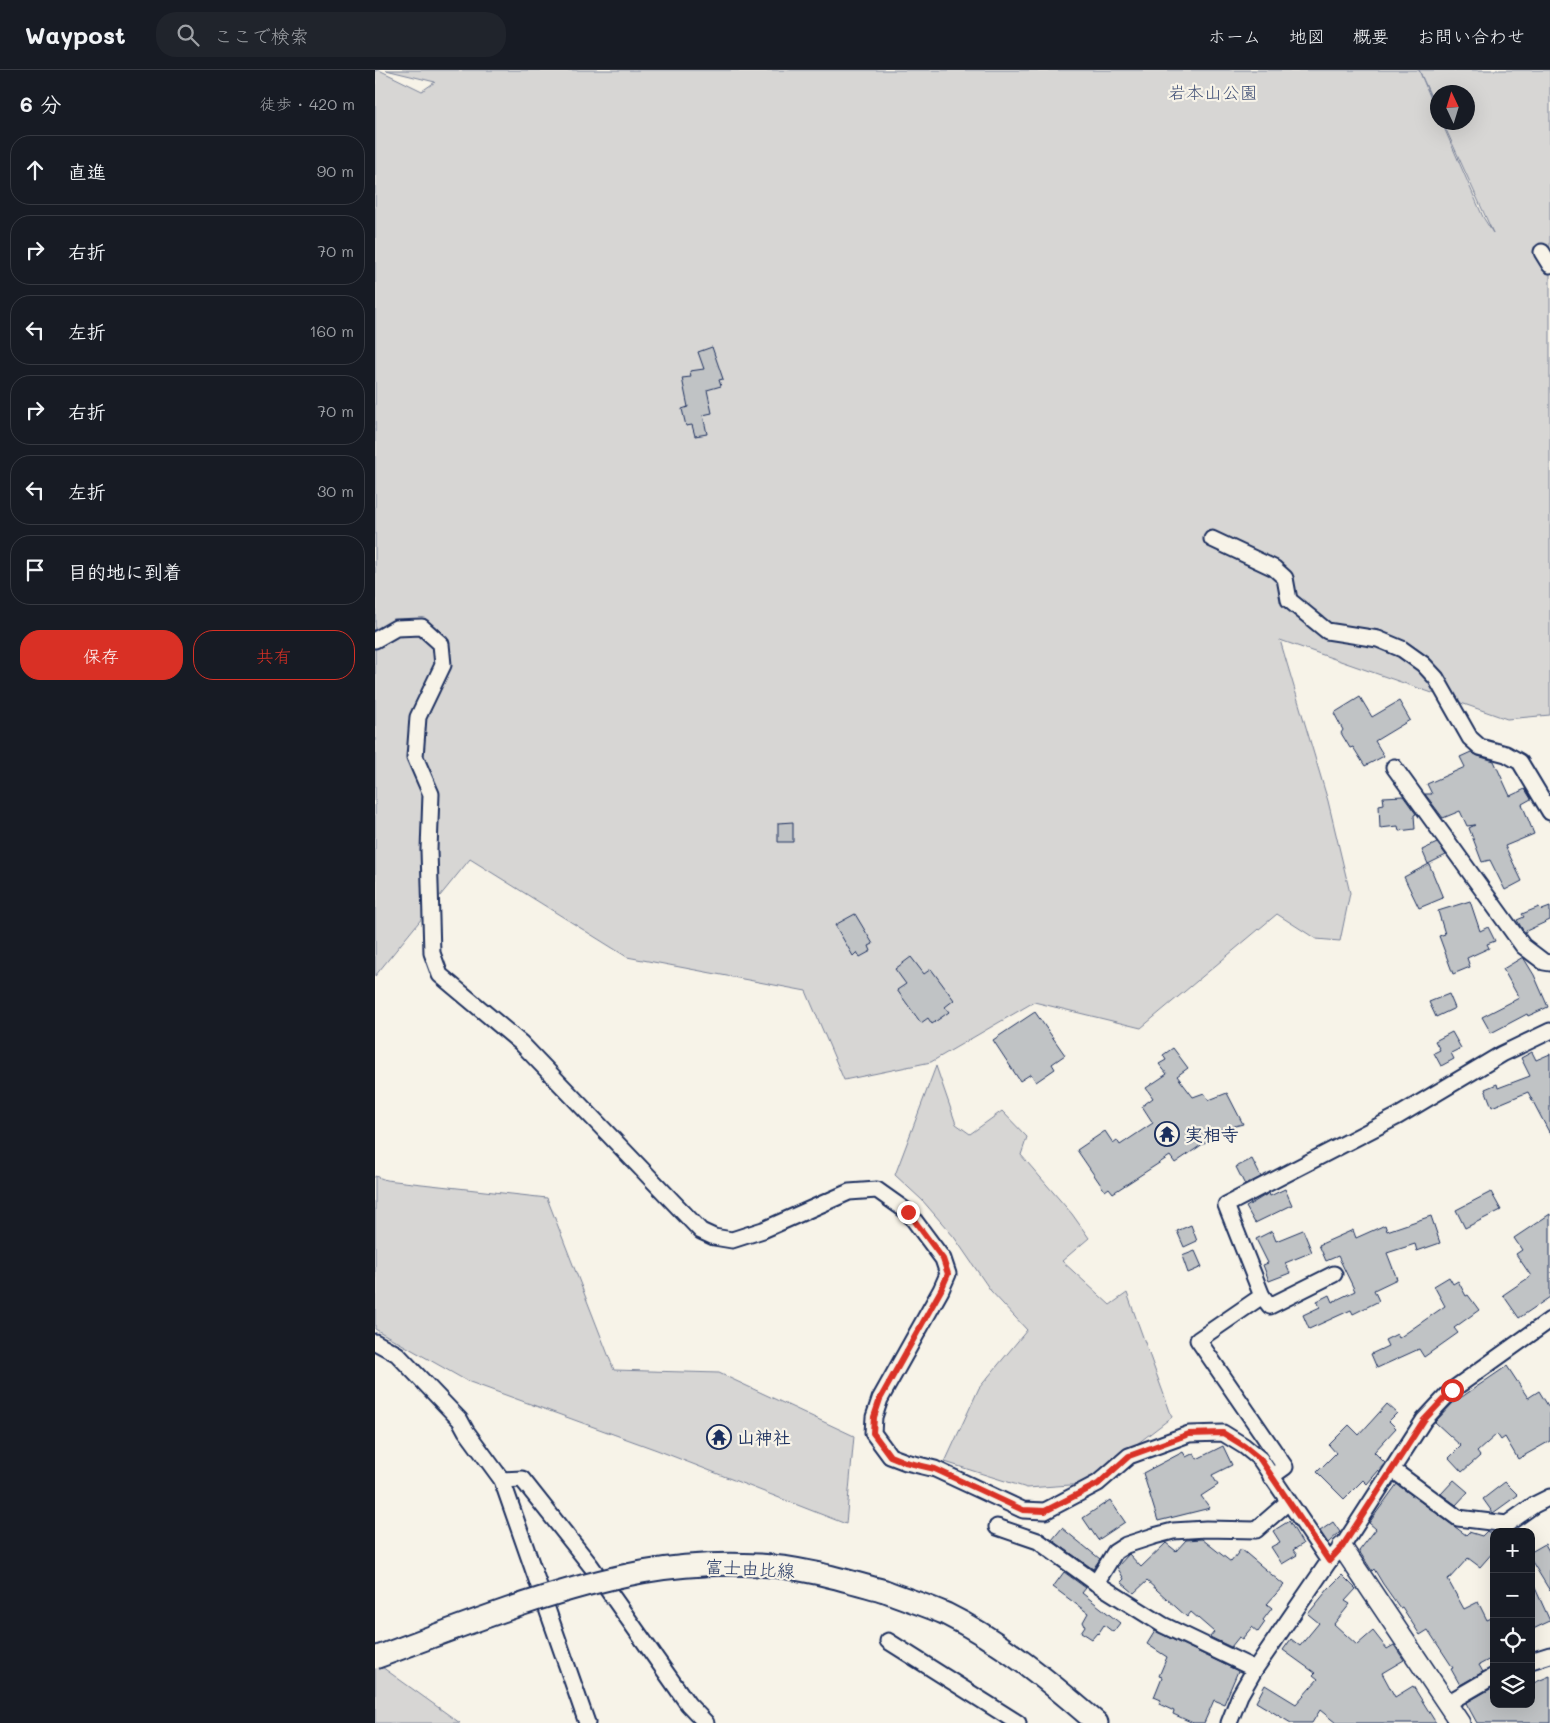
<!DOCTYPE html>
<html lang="ja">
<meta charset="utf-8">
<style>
body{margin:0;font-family:Mali,"Klee One",sans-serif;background:#20242c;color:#f1f3f6}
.controls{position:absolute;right:15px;bottom:15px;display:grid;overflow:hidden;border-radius:10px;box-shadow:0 5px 20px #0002}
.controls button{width:45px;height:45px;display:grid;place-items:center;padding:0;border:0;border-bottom:1px solid #363941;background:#171b24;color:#f1f3f6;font:25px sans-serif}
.compass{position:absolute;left:1055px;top:15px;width:45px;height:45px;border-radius:50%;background:#171b24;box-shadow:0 5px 20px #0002;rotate:356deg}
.stop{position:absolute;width:15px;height:15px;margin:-11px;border:4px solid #d93025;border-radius:50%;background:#fff}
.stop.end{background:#d93025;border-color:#fff;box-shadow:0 1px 5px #0008}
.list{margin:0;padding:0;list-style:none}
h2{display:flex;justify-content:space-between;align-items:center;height:65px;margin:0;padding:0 20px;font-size:21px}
h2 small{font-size:16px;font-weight:400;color:#9ea1a6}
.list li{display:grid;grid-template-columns:32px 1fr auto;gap:15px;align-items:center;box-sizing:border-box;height:70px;margin:0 10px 10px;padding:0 10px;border:1px solid #363941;border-radius:20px}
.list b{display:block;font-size:19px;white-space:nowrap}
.list em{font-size:16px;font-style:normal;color:#9ea1a6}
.actions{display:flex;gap:10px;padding:15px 20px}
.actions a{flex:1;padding:11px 0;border:1px solid #d93025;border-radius:20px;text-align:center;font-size:18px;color:#d93025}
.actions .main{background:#d93025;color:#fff}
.icon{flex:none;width:28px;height:28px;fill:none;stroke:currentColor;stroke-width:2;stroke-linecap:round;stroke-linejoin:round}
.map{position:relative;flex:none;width:1175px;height:1653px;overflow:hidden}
header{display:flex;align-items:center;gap:30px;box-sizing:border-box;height:70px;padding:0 25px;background:#171b24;border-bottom:1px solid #363941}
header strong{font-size:24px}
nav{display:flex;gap:28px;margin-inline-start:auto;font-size:18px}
.search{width:350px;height:45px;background:#20242c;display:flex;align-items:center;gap:12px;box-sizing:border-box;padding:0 18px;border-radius:20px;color:#9ea1a6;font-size:19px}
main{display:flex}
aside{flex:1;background:#171b24}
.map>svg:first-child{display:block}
</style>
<header>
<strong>Waypost</strong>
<div class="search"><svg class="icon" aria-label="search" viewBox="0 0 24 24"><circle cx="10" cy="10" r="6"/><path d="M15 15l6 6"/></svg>ここで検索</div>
<nav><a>ホーム</a><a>地図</a><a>概要</a><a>お問い合わせ</a></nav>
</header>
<main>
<aside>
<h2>6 分<small>徒歩 · 420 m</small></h2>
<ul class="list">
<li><svg class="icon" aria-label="ahead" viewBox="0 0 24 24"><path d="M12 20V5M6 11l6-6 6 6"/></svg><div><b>直進</b></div><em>90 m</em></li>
<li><svg class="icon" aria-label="right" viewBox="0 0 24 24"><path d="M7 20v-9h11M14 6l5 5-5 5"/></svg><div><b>右折</b></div><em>70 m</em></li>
<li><svg class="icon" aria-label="left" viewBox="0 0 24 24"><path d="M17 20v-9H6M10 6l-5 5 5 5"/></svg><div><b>左折</b></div><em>160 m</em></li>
<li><svg class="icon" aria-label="right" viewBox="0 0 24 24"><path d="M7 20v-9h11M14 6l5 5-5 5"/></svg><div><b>右折</b></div><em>70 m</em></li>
<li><svg class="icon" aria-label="left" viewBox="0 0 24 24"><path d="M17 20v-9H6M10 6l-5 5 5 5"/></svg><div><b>左折</b></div><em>30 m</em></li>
<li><svg class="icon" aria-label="arrive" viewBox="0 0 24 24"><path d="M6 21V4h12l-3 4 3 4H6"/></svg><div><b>目的地に到着</b></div></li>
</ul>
<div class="actions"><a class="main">保存</a><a>共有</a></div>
</aside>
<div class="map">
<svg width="1175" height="1653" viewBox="0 0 1175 1653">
<rect width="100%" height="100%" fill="#f7f3e8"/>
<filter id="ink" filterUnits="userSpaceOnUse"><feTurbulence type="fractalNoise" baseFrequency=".02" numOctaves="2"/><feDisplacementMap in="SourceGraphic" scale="10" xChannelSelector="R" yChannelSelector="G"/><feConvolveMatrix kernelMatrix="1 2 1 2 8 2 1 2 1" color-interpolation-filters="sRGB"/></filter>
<g filter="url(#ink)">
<g fill="#d7d6d4" stroke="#798299">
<path d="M0 0H4L47 21 60 12 11 0H1044L1062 43V52L1067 53 1108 147 1118 163 1068 53 1092 52V22H1062V40L1044 0H1175V645L1132 649 905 570 953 731 975 823 965 871 941 869 902 844 766 958 659 932 556 992 469 1010 431 921 252 887 95 789 0 906Z"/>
<path d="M561 996 581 1054 595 1064 627 1041 652 1067 646 1085 697 1144 714 1168 687 1191 735 1235 752 1223 797 1347 710 1414 652 1418 570 1392 604 1318 652 1260 616 1221 579 1167 547 1130 520 1105Z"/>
<path d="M0 1106 11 1110 172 1128 239 1300 344 1303 479 1366 471 1454 282 1380 92 1311 0 1259Z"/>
<path d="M0 1592 85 1653H0Z"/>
</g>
<g fill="#c0c3c5" stroke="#1b2f5e">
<path d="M337 277 348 309 344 310 346 316 332 320 337 343 328 345 332 364 320 366 317 355 311 356 307 339 313 337 307 308 316 307 315 301 329 299 323 282Z"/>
<path d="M985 627 997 647 1024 631 1035 650 1000 671 1009 686 990 696 978 677 975 678 966 663 968 660 959 643Z"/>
<path d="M1096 682 1103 686 1119 691 1135 726 1150 719 1156 729 1147 734 1159 764 1130 776 1147 811 1130 820 1115 790 1107 792 1094 758 1100 755 1092 756 1085 741 1068 748 1050 724H1057L1052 714 1090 697 1085 687Z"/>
<path d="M1028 726 1041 744 1039 745 1040 759 1024 761 1023 756 1005 758 1004 735 1009 734 1008 727Z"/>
<path d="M418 752V772H403V753Z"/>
<path d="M1062 773 1071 785 1053 794 1047 780Z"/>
<path d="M1054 794 1068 828 1044 838 1029 807Z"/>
<path d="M1095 831 1105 861 1113 857 1120 871 1112 874 1114 878 1092 888 1095 897 1078 904 1064 866 1070 864 1063 841Z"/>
<path d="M1164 837 1167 840 1175 837V850L1149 862 1142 850 1149 847 1147 844Z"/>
<path d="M480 844 498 874 494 876 496 881 485 887 482 882 478 886 460 855Z"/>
<path d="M536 887 549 904 556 899 579 930 570 937 574 942 557 954 553 948 546 953 522 920 531 914 520 899Z"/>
<path d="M1148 887 1159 905 1173 937 1153 946 1152 944 1116 963 1107 947 1144 928 1128 899Z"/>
<path d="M1074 924 1080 938 1061 947 1054 932Z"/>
<path d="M660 942 690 985 677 994 680 999 661 1012 656 1004 645 1011 618 970Z"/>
<path d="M1077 962 1086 978 1076 983 1079 989 1066 996 1059 983 1065 980 1060 971Z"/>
<path d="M798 978 813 998 802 1006 818 1027 829 1023 834 1030 852 1023 868 1054 840 1061 841 1065 800 1093 795 1086 738 1123 734 1118 730 1121 702 1080 730 1061 738 1073 742 1070 745 1075 778 1053 767 1036 778 1028 771 1018 792 1004 784 994 791 990 788 985Z"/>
<path d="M1157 982 1161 990 1175 984V1064L1153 1022 1117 1037 1110 1019 1122 1014 1123 1018 1155 1006 1146 988Z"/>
<path d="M877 1089 886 1107 870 1115 861 1097Z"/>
<path d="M910 1119 917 1135 880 1153 871 1137 894 1123 895 1126Z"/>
<path d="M1116 1122 1126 1140 1090 1158 1081 1140Z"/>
<path d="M1175 1144V1227L1144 1248 1128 1225 1156 1206 1141 1184 1147 1180 1139 1168Z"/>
<path d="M1056 1146 1065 1173 1042 1181 1040 1174 1012 1183 1022 1209 999 1220 1004 1231 978 1244 976 1240 934 1259 928 1245 945 1237 942 1231 954 1225 957 1232 980 1221 963 1186 951 1191 944 1175 978 1160 981 1168 1010 1155 1012 1161Z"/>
<path d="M816 1155 822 1171 809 1177 802 1161Z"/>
<path d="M928 1160 937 1182 910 1193 915 1203 894 1211 888 1195 893 1193 881 1169 897 1161 901 1171Z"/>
<path d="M820 1181 827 1197 813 1203 807 1186Z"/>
<path d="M1074 1207 1078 1214 1083 1211 1091 1226 1093 1225 1104 1240 1079 1258 1083 1263 1049 1287 1044 1279 1002 1298 996 1284 1013 1276 1010 1270 1022 1264 1024 1268 1070 1236 1059 1216Z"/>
<path d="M1132 1296 1153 1328 1164 1321 1175 1339V1371L1143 1389 1130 1367 1126 1370 1122 1364 1102 1382 1105 1386 1087 1402 1074 1388 1086 1376 1060 1352 1078 1333Z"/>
<path d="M1012 1334 1022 1343 1014 1351 1021 1358 999 1382 1010 1393 992 1414 988 1410 969 1429 942 1402 961 1383 954 1375 974 1355 984 1365Z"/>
<path d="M848 1376 857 1395 837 1405 843 1415 826 1426 835 1438 783 1451 768 1403 808 1382 811 1387 819 1383 822 1389Z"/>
<path d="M1079 1410 1093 1422 1081 1435 1066 1424Z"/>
<path d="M1130 1412 1143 1425 1118 1443 1108 1429Z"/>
<path d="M1022 1414 1091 1465 1094 1462 1107 1466 1112 1461 1119 1466V1481L1105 1497 1093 1488 1073 1510 1089 1539 1103 1532 1112 1550 1119 1547V1587L1104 1595 1108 1602 1085 1615 1076 1599 1078 1598 1053 1560 1045 1565 1027 1537 1025 1538 1008 1514 999 1499 997 1501 984 1481 1001 1459 994 1453Z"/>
<path d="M735 1430 750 1452 723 1470 708 1448Z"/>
<path d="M914 1451 928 1474 918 1480 922 1485 907 1494 896 1477 905 1472 898 1461Z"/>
<path d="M958 1452 965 1462 953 1473 945 1461Z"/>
<path d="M687 1458 725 1489 718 1499 677 1470Z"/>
<path d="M827 1469 856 1492 866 1479 909 1515 892 1534 897 1538 888 1550 890 1552 883 1562 877 1557 867 1569 864 1567 856 1577 835 1567 839 1562 816 1542 812 1547 772 1511 759 1523 746 1512 749 1509 742 1497 754 1484 766 1497 791 1473 801 1481 811 1470Z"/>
<path d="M1170 1474 1175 1483V1521L1156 1490V1482Z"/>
<path d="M689 1502 711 1518 707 1523 745 1553 738 1562 729 1555 723 1564 722 1563 717 1569 706 1562 710 1556 708 1552 713 1543 678 1517Z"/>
<path d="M967 1505 981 1519 970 1531 975 1534 959 1554 982 1575 998 1561 1012 1579 1019 1575 1029 1590 1007 1603 1020 1627 1038 1616 1061 1653H961L945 1640 937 1653H916L881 1632 890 1615 921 1634 943 1609 938 1605 940 1603 908 1580 916 1569 925 1576 944 1553 933 1544 954 1518Z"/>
<path d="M1156 1509 1175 1551 1156 1560Z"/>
<path d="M780 1561 863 1601 849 1634 839 1630 829 1653H818L798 1644 799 1641 784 1634 786 1630 779 1627 787 1607 784 1606 792 1587 772 1574Z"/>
<path d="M1175 1606V1653H1102L1091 1633 1117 1618 1119 1621V1634H1156V1614Z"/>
</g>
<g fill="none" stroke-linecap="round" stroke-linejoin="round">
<defs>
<g id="minor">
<path d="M1167 182 1175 195"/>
<path d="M837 469 899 498 910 508 914 530 952 561 1003 569 1027 579 1048 594 1061 608 1095 668 1105 677 1131 684 1145 692 1175 742"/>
<path d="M0 570 21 558 47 557 66 574 68 595 43 647 40 687 56 724 54 780 57 883 65 905 146 973 326 1161 339 1167 357 1170 388 1160 474 1122 502 1120 533 1142 568 1189 573 1204 566 1220 505 1329 499 1347 498 1363 515 1386 531 1392 560 1399 648 1440 670 1441 723 1413 754 1386 814 1364 848 1363 869 1376 885 1389 954 1491"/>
<path d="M1019 697 1148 876 1169 892 1175 893"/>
<path d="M887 1226 895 1236 959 1204"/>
<path d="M0 1272 22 1284 85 1350 91 1361 127 1410 212 1653"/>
<path d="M1018 1400 1083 1448 1132 1454 1159 1435 1175 1427"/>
<path d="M896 1407 910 1397 823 1270 887 1226 851 1135 1023 1046 1127 984 1175 961"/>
<path d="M127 1410 147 1409 216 1496 313 1634 331 1653"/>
<path d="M622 1457 663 1471 721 1513 788 1555 880 1599"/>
<path d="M721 1513 740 1482 751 1475 779 1466 798 1461 831 1459 881 1460 913 1432"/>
<path d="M513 1571 643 1653"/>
<path d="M1156 1591 1175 1585"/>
<path d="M1071 1634 1119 1606"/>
<path d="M854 1653 865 1625 880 1599 954 1491 967 1477 1049 1350 1077 1320 1175 1250"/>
</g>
<path id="tertiary" d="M967 1477 1085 1653"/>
<path id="secondary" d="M510 1521C530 1529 551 1535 571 1544 626 1571 676 1613 722 1653"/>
</defs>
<use href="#minor" stroke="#1b2f5e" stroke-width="19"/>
<use href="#tertiary" stroke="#1b2f5e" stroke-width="22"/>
<use href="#secondary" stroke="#1b2f5e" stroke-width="25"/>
<use href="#minor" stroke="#f7f3e8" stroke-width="15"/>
<use href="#tertiary" stroke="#f7f3e8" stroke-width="19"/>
<use href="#secondary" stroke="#f7f3e8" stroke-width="21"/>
<defs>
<path id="secondary-bridge" d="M0 1588C86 1556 177 1519 267 1502 305 1495 345 1493 384 1495 427 1497 469 1510 510 1521"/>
</defs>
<use href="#secondary-bridge" stroke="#1b2f5e" stroke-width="25" stroke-linecap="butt"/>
<use href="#secondary-bridge" stroke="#f7f3e8" stroke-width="21"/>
</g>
</g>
<g fill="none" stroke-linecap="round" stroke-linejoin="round" filter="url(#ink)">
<path stroke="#d93025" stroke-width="6" d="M533 1142 568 1189 573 1204 566 1220 505 1329 499 1347 498 1363 515 1386 530 1392 560 1399 648 1440 670 1441 723 1414 754 1386 814 1364 848 1363 869 1376 885 1389 954 1491 967 1477 1049 1350 1077 1320"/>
</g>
<defs>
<symbol id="temple-ring" viewBox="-11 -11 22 22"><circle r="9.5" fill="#f7f3e8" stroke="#1b2f5e" stroke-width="1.5"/><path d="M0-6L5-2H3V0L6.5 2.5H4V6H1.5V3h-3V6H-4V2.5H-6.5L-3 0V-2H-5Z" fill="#1b2f5e"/></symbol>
</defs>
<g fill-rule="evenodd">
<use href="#temple-ring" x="778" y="1050" width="28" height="28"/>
<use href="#temple-ring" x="330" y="1353" width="28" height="28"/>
</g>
<g text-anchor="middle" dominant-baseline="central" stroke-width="4.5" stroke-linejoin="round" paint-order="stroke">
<g font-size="18" fill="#415076" stroke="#f7f3e8">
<text x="838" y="22">岩本山公園</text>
</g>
<g font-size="18" font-weight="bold" fill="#1b2f5e" stroke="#f7f3e8" text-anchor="start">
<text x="810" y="1064">実相寺</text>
<text x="362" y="1367">山神社</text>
</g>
<g font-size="18" fill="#1b2f5e" stroke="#f7f3e8">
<text transform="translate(375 1498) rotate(3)">富士由比線</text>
</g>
</g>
</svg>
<div class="controls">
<button>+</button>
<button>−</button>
<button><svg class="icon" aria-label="locate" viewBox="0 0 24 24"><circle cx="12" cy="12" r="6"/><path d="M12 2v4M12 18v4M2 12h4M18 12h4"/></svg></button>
<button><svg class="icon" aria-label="layers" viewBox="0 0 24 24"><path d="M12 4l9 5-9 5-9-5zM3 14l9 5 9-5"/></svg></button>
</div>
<svg class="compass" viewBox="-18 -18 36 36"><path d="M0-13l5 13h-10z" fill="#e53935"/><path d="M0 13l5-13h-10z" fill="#9ea1a6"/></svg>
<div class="stop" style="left:1077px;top:1320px"></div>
<div class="stop end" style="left:533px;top:1142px"></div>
</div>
</main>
